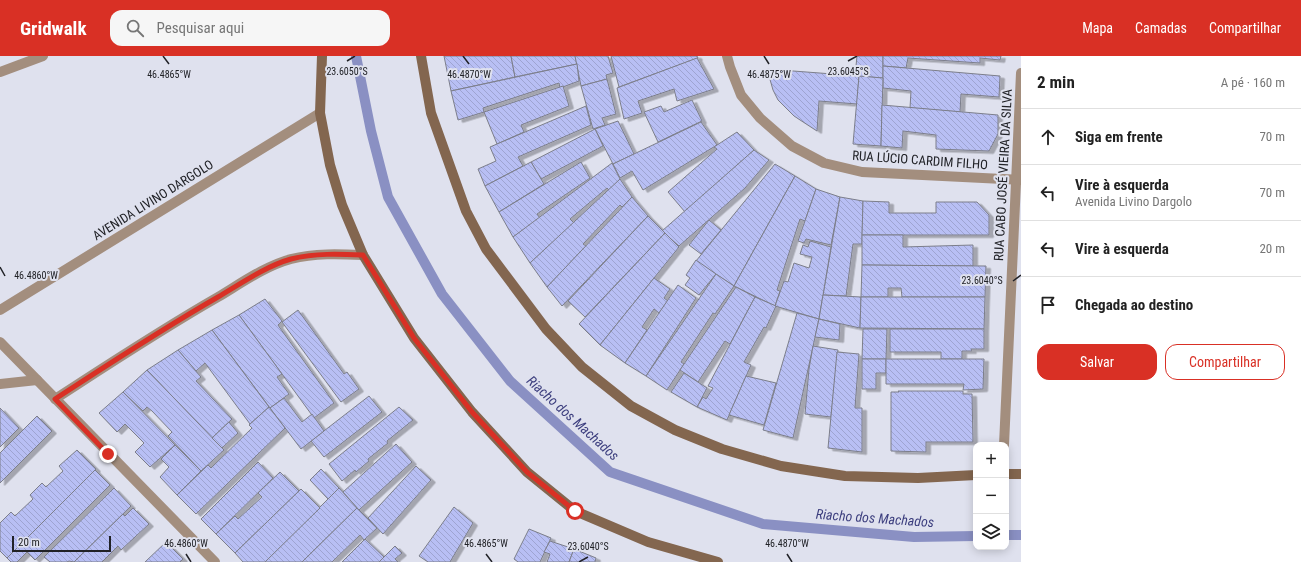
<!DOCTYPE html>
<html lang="pt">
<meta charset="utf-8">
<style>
body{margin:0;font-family:"Roboto Condensed",sans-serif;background:#f6f6f6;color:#222}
.controls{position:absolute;right:12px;bottom:12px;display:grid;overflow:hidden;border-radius:8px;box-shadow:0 2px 10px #0003}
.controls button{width:36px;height:36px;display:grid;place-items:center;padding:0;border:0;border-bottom:1px solid #e0e0e0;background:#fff;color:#222;font:20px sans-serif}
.scale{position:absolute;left:12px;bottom:10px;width:99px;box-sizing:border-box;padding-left:4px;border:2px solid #212227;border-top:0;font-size:11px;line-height:14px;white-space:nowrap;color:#212227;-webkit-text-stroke:3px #dfe1ee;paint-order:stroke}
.stop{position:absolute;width:12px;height:12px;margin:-9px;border:3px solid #d93025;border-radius:50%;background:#fff}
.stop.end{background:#d93025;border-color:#fff;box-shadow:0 1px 4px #0008}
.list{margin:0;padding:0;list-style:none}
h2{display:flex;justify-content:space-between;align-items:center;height:52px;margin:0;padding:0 16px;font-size:17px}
h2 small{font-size:13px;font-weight:400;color:#767676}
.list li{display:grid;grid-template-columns:26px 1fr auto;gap:12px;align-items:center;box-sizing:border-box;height:56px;padding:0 16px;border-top:1px solid #e0e0e0}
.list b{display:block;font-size:15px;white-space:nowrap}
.list p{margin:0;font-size:13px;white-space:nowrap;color:#767676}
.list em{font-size:13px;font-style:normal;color:#767676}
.actions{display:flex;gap:8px;padding:12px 16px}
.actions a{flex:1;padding:9px 0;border:1px solid #d93025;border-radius:12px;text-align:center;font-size:14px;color:#d93025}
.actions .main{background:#d93025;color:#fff}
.icon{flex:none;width:22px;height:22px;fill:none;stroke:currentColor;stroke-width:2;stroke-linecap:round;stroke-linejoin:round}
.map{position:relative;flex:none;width:1021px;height:506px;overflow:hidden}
header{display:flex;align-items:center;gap:24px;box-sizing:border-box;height:56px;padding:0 20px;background:#d93025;color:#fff}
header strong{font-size:19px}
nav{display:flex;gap:22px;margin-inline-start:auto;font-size:14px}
.search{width:280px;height:36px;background:#f6f6f6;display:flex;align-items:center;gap:10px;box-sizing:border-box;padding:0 14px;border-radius:12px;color:#767676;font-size:15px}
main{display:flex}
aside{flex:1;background:#fff}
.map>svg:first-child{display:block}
</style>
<header>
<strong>Gridwalk</strong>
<div class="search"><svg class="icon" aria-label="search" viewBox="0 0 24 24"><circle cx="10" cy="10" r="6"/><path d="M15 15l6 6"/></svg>Pesquisar aqui</div>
<nav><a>Mapa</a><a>Camadas</a><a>Compartilhar</a></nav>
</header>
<main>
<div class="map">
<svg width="1021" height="506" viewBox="0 0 1021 506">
<defs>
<pattern id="building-back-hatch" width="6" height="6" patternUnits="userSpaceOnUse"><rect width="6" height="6" fill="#b8bff4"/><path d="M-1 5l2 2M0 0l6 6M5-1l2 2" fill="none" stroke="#9ea4d1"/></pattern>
<filter id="shadow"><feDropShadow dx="4.5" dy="2.5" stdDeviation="0" flood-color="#0004"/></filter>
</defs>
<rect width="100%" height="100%" fill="#dfe1ee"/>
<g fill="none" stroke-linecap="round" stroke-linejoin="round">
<g stroke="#8a90c3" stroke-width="10">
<path d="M356 0 371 75 388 141 442 238 510 325 610 416 763 468 914 481 976 480"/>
<path d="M1006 479H1021"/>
</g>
</g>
<g fill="url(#building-back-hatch)" stroke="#7c7e8a" filter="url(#shadow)">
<path d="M444 0H511L515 21 451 35Z"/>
<path d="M511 0H575L577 8 515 21Z"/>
<path d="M575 0H608L613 17 606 19 607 23 581 30Z"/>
<path d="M611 0H697L698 2 619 31Z"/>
<path d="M857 0H883V22L855 20Z"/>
<path d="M883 0H1001L1000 4 980 2V7L908 2 906 12 883 10Z"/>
<path d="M697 2 714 33 677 45 674 33 638 45 642 57 624 63 617 32Z"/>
<path d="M577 8 579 25 560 32 559 27 483 52 484 56 458 64 451 35Z"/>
<path d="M883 10 1000 20 999 41 961 38 960 56 910 52 911 35 883 32Z"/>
<path d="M767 13 859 20 857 48 819 45 817 75 794 60 778 44 773 34Z"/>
<path d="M859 20 883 22 881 90 853 88Z"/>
<path d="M607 23 616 58 602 62 605 69 593 73 581 30Z"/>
<path d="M563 30 569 50 521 69 524 76 497 88 484 56Z"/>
<path d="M692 44 702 65 658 86 644 56 661 50 664 56Z"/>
<path d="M882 49 998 59V78L989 95 936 93V79L903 75 902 92 881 90Z"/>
<path d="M586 50 591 69 518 101 523 110 485 130 478 113 496 105 490 91Z"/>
<path d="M618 65 634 98 613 108 595 73Z"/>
<path d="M701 66 717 89 643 134 632 115 620 122 613 108Z"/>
<path d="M595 73 603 90 541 123 531 106Z"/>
<path d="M737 76 754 94 685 156 668 136 717 93 714 91Z"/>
<path d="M754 94 769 104 745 132 679 190 662 175Z"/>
<path d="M531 106 544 128 499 156 485 130Z"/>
<path d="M581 106 590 122 537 158 540 162 513 181 499 156Z"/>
<path d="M612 107 620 123 609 134 607 132 570 163 574 167 530 207 513 181Z"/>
<path d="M775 108 795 120 734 230 696 205Z"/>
<path d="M795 120 816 133 805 165 800 163 777 234 780 235 775 250 734 230Z"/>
<path d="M620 123 632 141 622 151 620 149 583 188 586 190 547 231 530 207Z"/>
<path d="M816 133 840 141 831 189 806 183 804 187 798 185Z"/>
<path d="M632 141 648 160 562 250 547 231Z"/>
<path d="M840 141 863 145 862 188H853L846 240 823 239Z"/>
<path d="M863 145 889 146V157H936V146H977L989 159V179H862Z"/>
<path d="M648 160 665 177 585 261 568 245Z"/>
<path d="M709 164 721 174 701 198 689 189Z"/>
<path d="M665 177 679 191 600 289 579 268Z"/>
<path d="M862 179H903V191L973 189V210L862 209Z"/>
<path d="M810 185 831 191 819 263 775 250 784 225 788 226 794 207 809 212 812 201 800 198 803 189 808 191Z"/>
<path d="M696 204 716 218 699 239 685 229 690 222 686 219Z"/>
<path d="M862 209 986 210 985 241H902L901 232H888V241H861Z"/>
<path d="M716 218 734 230 715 258 713 257 681 306 684 308 667 334 646 320Z"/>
<path d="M654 222 670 233 664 242 668 245 659 257 654 253 642 271 647 274 625 307 600 289Z"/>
<path d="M678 229 696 242 646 320 625 307Z"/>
<path d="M736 231 755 241 730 288 725 285 698 326 680 314Z"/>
<path d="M823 239 861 241 860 272 819 263Z"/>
<path d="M755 241 776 250 766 272 764 271 744 306 751 309 727 364 697 351 703 341 706 343 713 332 708 330Z"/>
<path d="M861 241H985L984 273 860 272Z"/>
<path d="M265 243 282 265 278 269 280 272 334 347 314 362 239 259Z"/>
<path d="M298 254 344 318 347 316 359 333 341 346 282 266Z"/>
<path d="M797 257 819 263 793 382 763 374Z"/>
<path d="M239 259 282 318 277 321 289 338 270 352 212 274Z"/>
<path d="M819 263 840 268 839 284 815 281Z"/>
<path d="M863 273H887L886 303H862Z"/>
<path d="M890 273H984V293H971L972 295H962V303H941V296H890Z"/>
<path d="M212 274 269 351 250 368 205 307 196 315 178 294Z"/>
<path d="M813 290 838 294 831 361 805 358 809 313Z"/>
<path d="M178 294 201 321 196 325 232 363 212 382 147 314Z"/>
<path d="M837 296 859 298 855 352H862V396L828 392Z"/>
<path d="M862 303H886V317H876V333H862Z"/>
<path d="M886 303H984L983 333 963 334 964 328H886Z"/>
<path d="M147 314 224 394 201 415 168 380 172 376 152 355 147 351 143 355 123 336Z"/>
<path d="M684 317 707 332 697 351 671 336Z"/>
<path d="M746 320 776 327 764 369 729 359Z"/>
<path d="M898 335H963V338H972L973 386H926V396L891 395V336H899Z"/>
<path d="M123 336 175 389 150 411 135 396 144 387 125 368 117 376 99 357Z"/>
<path d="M369 340 382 356 324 401 311 385Z"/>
<path d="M284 342 302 366 312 358 324 375 301 393 270 352Z"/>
<path d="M269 351 285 372 196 458 177 439 208 409 211 412 252 372 249 369Z"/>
<path d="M399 351 413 364 387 385 388 387 368 403 369 405 356 416 355 414 342 425 329 408Z"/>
<path d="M0 352 19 372 0 391Z"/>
<path d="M37 360 52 375 0 427V397Z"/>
<path d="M229 366 238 377 222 392 212 382Z"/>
<path d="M396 388 412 406 359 454 343 436Z"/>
<path d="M175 389 201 415 177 439 160 421 169 411 161 403Z"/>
<path d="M77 394 96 413 7 502 0 495V467L11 456 15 460 33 443 30 439 42 427 46 431 63 415 59 410Z"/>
<path d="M258 406 273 422 216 478 201 463Z"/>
<path d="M416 410 431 424 383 478 368 462Z"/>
<path d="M321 413 339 432 328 443 310 424Z"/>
<path d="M95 414 110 429 35 504 27 496 17 506H11L7 502Z"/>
<path d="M280 416 299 435 235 497 216 478 235 460 238 463 262 441 258 437Z"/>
<path d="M114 432 131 450 74 506 69 505 67 506H50L44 501Z"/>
<path d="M339 432 357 452 302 506H265Z"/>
<path d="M301 433 320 452 265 506H243L235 497Z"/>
<path d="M454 451 473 467 450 506H428L419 500Z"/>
<path d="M133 452 149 468 121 494 118 490 102 506H74L123 458 125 460Z"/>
<path d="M357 452 377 472 364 484 360 479 332 506H302Z"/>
<path d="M529 473 551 482 540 506H518L514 503Z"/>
<path d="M365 483 384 501 379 506H342Z"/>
<path d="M550 485 574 493 569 506H547L550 498 544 496Z"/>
<path d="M166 486 183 503 180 506H145Z"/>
<path d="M395 490 402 497 395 503 398 506H379Z"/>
<path d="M574 493 596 502 595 506H569Z"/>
</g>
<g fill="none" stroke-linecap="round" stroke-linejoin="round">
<g stroke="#a38e7e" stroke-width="10">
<path d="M727 0 730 11 741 39 760 62 792 90 824 107 862 116 1021 124"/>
<path d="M0 16 43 0"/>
<path d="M0 254 320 57"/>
<path d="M0 286 215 506"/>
<path d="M0 328 37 324"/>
<path d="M55 343C109 308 162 273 218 241 240 228 265 210 291 203 315 197 339 198 363 199"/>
<path d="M1004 389 1021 17"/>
</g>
<g stroke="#83664f" stroke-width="10">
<path d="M322 0 320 57 330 109 342 149 363 199 414 282 472 356 527 416 575 455 648 486 718 506"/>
<path d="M421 0 431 57 466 155 486 193 546 273 582 311 631 350 675 374 722 393 781 410 845 420 918 422 976 419"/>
<path d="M1006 418H1021"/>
</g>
</g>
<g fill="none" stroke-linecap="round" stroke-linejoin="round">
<path stroke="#d93025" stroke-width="5" d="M108 398 55 343C109 308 162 273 218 241 240 228 266 210 291 203 315 197 339 198 363 199L414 282 472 356 527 416 575 455"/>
</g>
<path fill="none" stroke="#212227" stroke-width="1.5" d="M163 0 169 8M463 0 469 8M764 0 769 8M347 5 355 0M848 5 857 0M0 211 5 220M1013 225 1021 219M186 498 191 506M486 498 492 506M787 498 792 506M579 506 588 501"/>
<g text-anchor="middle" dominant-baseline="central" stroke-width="4" stroke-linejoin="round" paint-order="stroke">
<g font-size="13" fill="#212227" stroke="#dfe1ee">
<text transform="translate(920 104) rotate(4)">RUA LÚCIO CARDIM FILHO</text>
<text transform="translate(1003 119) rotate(-87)">RUA CABO JOSÉ VIEIRA DA SILVA</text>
<text transform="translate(153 144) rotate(-32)">AVENIDA LIVINO DARGOLO</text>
</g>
<g font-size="14" font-style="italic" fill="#3c3e7e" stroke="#dfe1ee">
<text transform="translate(573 362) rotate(42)">Riacho dos Machados</text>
<text transform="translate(875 462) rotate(4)">Riacho dos Machados</text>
</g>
</g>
<g font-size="10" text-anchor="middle" fill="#212227" stroke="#dfe1ee" stroke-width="4" stroke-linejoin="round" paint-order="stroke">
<text x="347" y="19">23.6050°S</text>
<text x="848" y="19">23.6045°S</text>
<text x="169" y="22">46.4865°W</text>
<text x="469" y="22">46.4870°W</text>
<text x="769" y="22">46.4875°W</text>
<text x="36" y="223">46.4860°W</text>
<text x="982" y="228">23.6040°S</text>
<text x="186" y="491">46.4860°W</text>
<text x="486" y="491">46.4865°W</text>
<text x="787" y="491">46.4870°W</text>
<text x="588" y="494">23.6040°S</text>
</g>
</svg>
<div class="controls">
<button>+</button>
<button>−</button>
<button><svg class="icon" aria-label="layers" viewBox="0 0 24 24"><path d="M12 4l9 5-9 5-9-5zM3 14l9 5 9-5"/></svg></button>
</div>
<div class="scale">20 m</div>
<div class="stop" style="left:575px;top:455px"></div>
<div class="stop end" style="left:108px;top:398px"></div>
</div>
<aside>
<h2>2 min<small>A pé · 160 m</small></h2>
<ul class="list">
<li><svg class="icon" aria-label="ahead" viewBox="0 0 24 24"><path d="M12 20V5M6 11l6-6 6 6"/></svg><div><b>Siga em frente</b></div><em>70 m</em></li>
<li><svg class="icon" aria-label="left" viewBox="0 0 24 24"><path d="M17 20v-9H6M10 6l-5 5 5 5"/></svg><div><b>Vire à esquerda</b><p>Avenida Livino Dargolo</p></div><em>70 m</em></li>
<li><svg class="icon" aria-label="left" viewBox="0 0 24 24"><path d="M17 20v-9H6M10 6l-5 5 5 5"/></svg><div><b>Vire à esquerda</b></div><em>20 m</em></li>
<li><svg class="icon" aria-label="arrive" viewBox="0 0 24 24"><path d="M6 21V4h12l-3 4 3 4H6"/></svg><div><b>Chegada ao destino</b></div></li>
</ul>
<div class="actions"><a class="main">Salvar</a><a>Compartilhar</a></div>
</aside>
</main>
